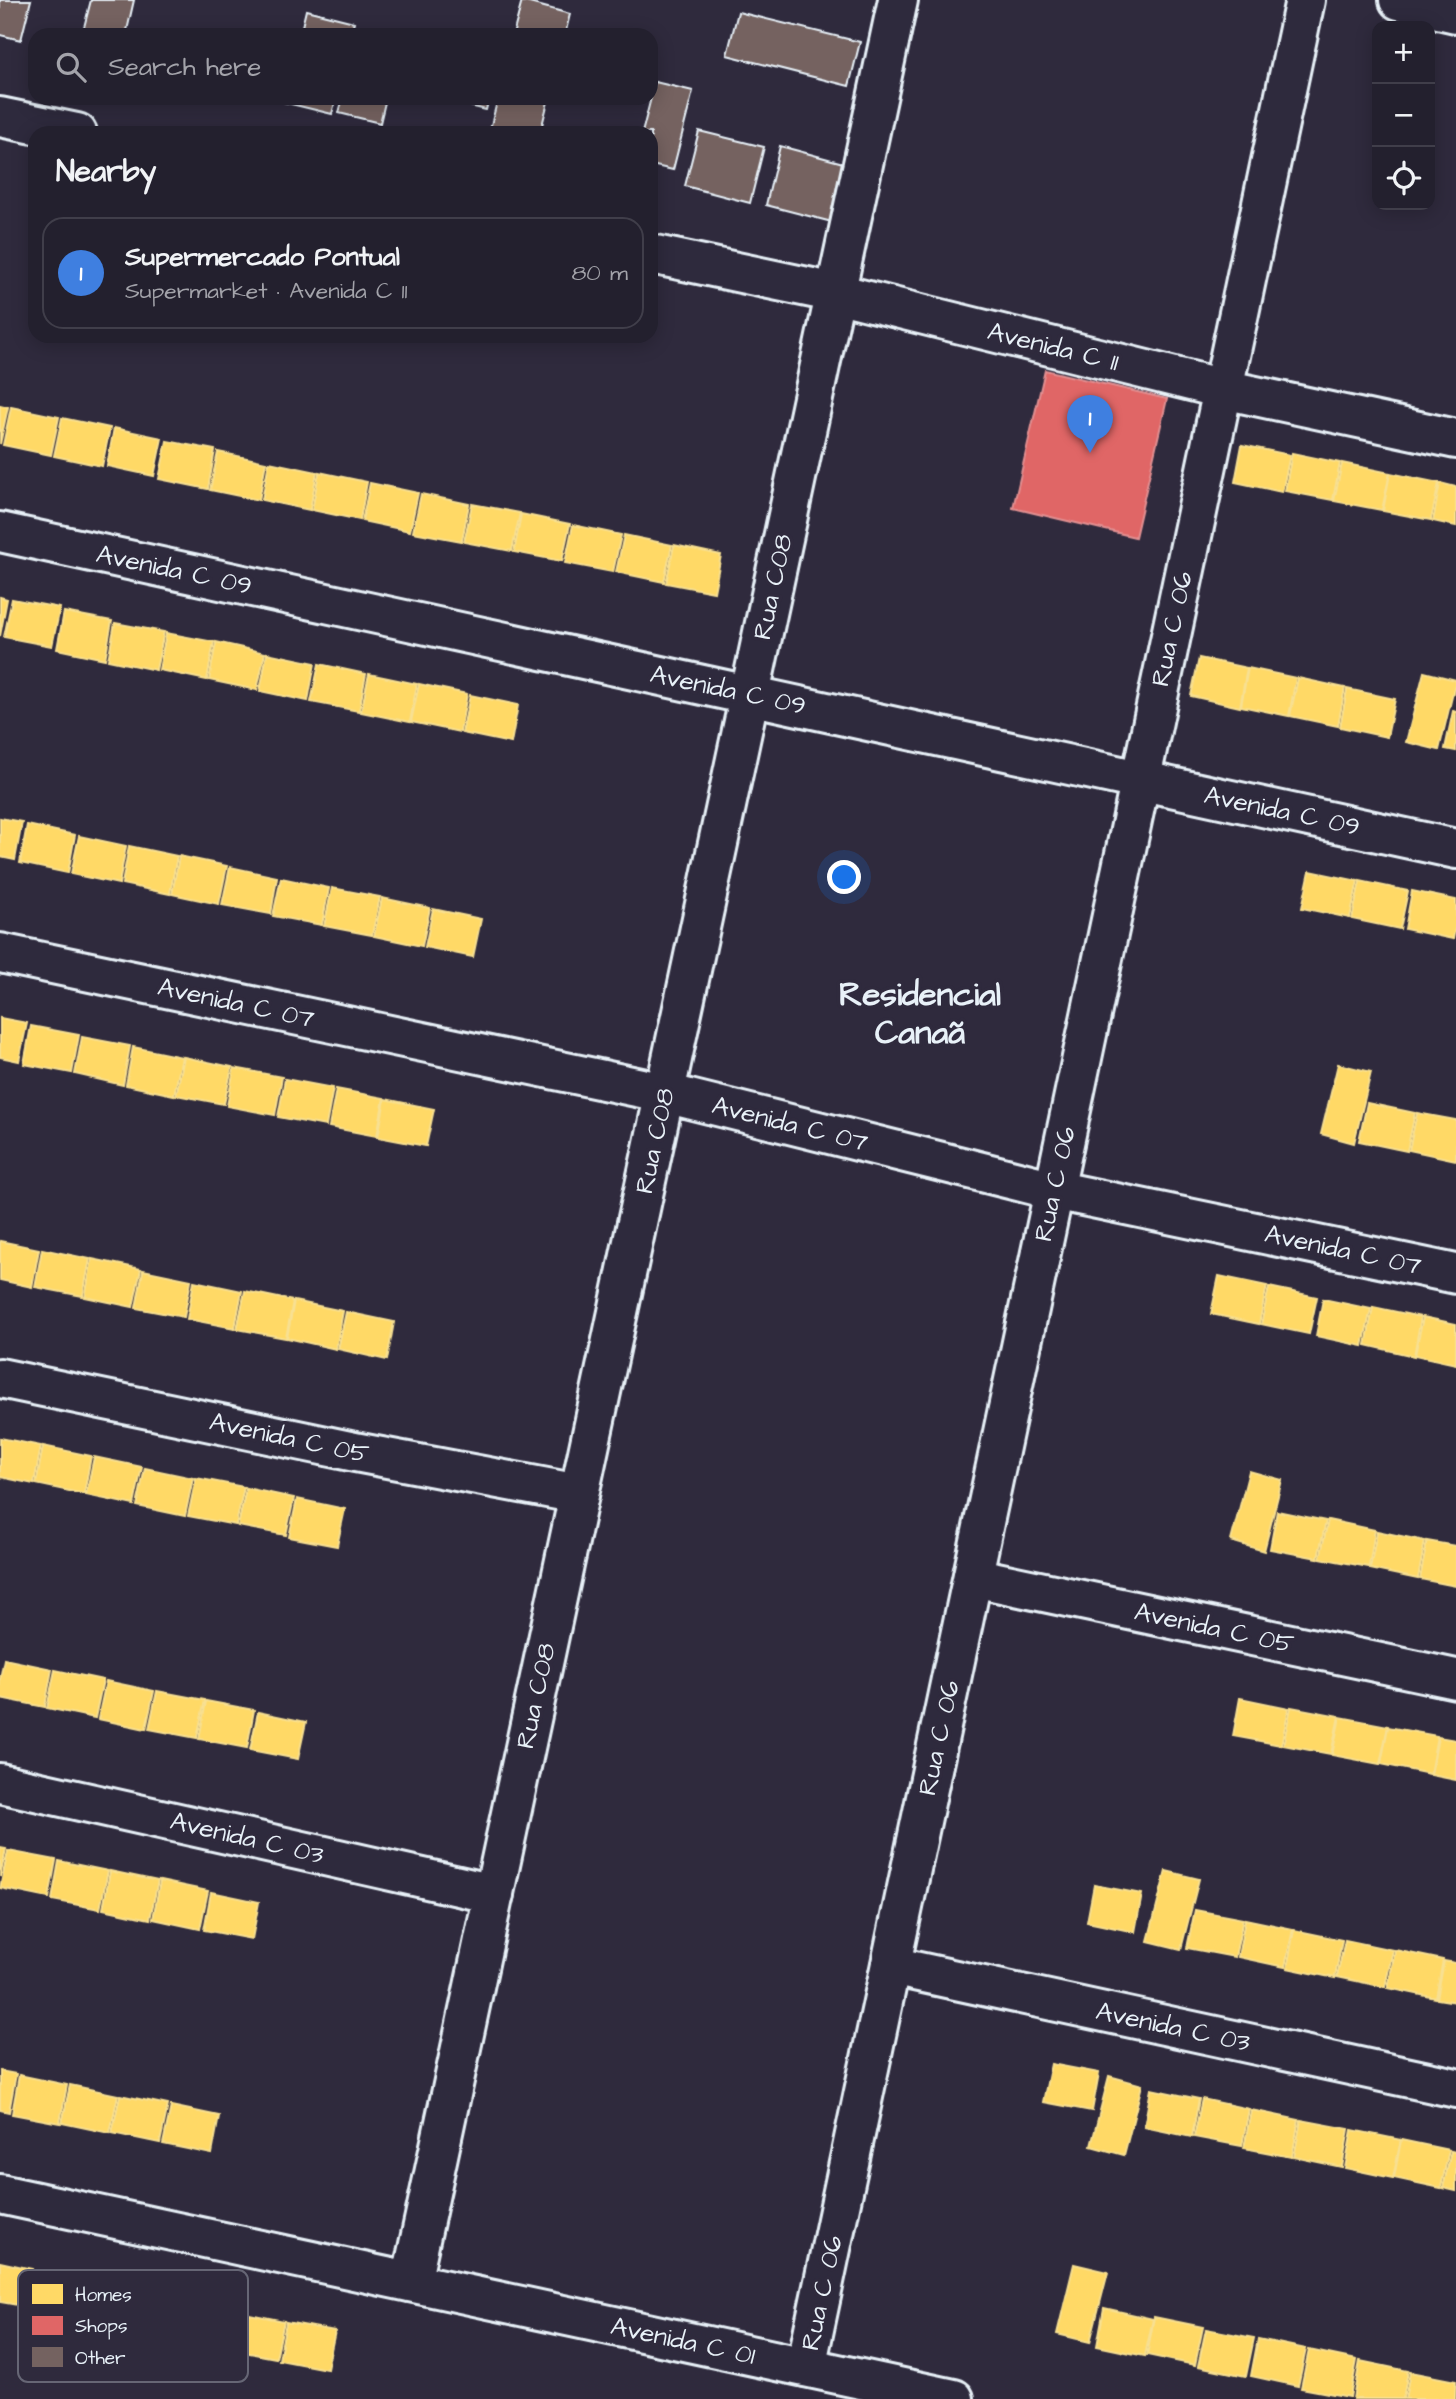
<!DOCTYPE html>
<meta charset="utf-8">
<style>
body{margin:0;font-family:"Architects Daughter",sans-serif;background:#2f2d3a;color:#f1f3f6}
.controls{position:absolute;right:21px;top:21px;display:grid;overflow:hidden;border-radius:14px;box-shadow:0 4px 18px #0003}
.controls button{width:63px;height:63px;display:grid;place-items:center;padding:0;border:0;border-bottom:2px solid #403e4a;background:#23202e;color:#f1f3f6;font:35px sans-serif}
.you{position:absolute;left:845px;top:878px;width:24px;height:24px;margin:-18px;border:5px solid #fff;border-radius:50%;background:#1a73e8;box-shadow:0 0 0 10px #1a73e833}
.badge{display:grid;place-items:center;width:46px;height:46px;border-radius:50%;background:#ffd166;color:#fff;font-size:23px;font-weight:700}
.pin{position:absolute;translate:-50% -58px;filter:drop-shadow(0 2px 4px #0008)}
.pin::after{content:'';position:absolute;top:37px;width:24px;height:21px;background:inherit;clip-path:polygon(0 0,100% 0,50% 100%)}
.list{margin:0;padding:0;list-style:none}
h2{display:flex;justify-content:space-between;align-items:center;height:91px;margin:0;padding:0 28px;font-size:30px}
h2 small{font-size:23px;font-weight:400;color:#a3a3aa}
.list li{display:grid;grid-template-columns:46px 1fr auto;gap:21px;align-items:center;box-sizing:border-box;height:112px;margin:0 14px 14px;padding:0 14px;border:2px solid #403e4a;border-radius:21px}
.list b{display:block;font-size:26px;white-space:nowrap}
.list p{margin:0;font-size:23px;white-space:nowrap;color:#a3a3aa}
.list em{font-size:23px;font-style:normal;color:#a3a3aa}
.icon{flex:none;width:38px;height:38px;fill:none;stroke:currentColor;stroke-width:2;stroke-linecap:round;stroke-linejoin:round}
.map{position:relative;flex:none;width:1456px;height:2399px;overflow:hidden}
.search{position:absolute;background:#23202e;box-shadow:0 4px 18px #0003;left:28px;top:28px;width:630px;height:77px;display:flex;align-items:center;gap:18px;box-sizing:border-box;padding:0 24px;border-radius:21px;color:#a3a3aa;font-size:26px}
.panel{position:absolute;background:#23202e;box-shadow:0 4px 18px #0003;left:28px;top:126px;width:630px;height:217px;border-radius:21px}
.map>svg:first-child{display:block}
</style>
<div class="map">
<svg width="1456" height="2399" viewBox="0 0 1456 2399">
<rect width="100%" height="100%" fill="#2f2a3d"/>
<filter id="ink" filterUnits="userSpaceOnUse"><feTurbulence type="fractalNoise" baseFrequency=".0143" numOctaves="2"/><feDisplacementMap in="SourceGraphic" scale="14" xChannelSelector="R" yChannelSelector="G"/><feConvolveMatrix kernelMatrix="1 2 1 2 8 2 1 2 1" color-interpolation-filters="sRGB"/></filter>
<g filter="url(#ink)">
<g fill="#ffd966" stroke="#f8e092" stroke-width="2">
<path d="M0 405 8 407 0 444Z"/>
<path d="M11 407 59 417 51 455 3 445Z"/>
<path d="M62 418 110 428 102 466 54 456Z"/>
<path d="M114 428 162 438 154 476 107 466Z"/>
<path d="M167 441 215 450 208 489 159 479Z"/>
<path d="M1242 445 1290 455 1282 492 1235 482Z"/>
<path d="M218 452 266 462 259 500 210 490Z"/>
<path d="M1292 453 1340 463 1333 500 1285 491Z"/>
<path d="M269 462 317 472 310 510 262 500Z"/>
<path d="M1342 463 1390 473 1382 510 1334 501Z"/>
<path d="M319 472 367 482 360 520 312 510Z"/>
<path d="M1390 473 1439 483 1431 520 1383 511Z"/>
<path d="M370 483 418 493 410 531 362 521Z"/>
<path d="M1440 483 1456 487V526L1433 521Z"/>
<path d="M421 494 469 504 462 541 413 532Z"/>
<path d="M472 504 520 513 512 551 464 542Z"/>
<path d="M521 514 570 524 562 561 514 552Z"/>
<path d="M573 525 621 535 613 572 565 563Z"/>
<path d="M624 535 672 545 664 582 616 572Z"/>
<path d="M674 545 721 555 714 592 666 583Z"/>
<path d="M0 597 7 599 0 636Z"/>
<path d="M12 599 60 608 52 646 4 637Z"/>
<path d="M64 612 112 621 105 659 57 649Z"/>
<path d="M115 623 164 632 156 670 108 660Z"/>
<path d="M166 633 214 642 207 680 159 670Z"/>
<path d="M216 642 265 653 257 690 209 680Z"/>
<path d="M267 653 315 663 308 701 260 691Z"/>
<path d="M1199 658 1247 668 1240 707 1191 696Z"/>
<path d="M319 664 366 674 359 711 311 702Z"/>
<path d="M1248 668 1296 678 1289 716 1241 706Z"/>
<path d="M1424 672 1456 680 1439 750 1406 742Z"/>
<path d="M369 674 417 684 410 722 361 712Z"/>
<path d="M1298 678 1345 688 1338 726 1290 716Z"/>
<path d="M419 684 467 694 460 732 411 722Z"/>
<path d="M1347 689 1395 699 1387 737 1340 727Z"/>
<path d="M470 695 518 705 511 743 462 733Z"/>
<path d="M1453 711 1456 712V751L1445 749Z"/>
<path d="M0 818 22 822 15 860 0 857Z"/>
<path d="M27 825 75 835 68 873 20 863Z"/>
<path d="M79 836 126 846 119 884 71 874Z"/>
<path d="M129 846 177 856 170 894 122 884Z"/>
<path d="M179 856 227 866 219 904 172 894Z"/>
<path d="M230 867 277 877 271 914 222 905Z"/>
<path d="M1310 871 1358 881 1350 918 1302 908Z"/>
<path d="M281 878 329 888 322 925 273 916Z"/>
<path d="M1360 881 1408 891 1400 929 1352 919Z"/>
<path d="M332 888 380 897 372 935 324 926Z"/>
<path d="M1412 891 1456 900V924L1453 939 1405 929Z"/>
<path d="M382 898 430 908 422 946 374 936Z"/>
<path d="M433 909 481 919 473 957 425 947Z"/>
<path d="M0 1018 27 1023 19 1061 0 1057Z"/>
<path d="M31 1026 79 1035 72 1073 24 1064Z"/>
<path d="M82 1037 130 1046 123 1085 75 1074Z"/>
<path d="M133 1047 182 1057 174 1095 126 1085Z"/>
<path d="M184 1057 232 1067 224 1104 176 1095Z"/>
<path d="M1338 1064 1371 1072 1354 1143 1321 1134Z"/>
<path d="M234 1068 282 1077 275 1115 227 1106Z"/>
<path d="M285 1079 333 1088 326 1126 278 1117Z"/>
<path d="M336 1089 384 1098 377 1136 329 1127Z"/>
<path d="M385 1099 434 1109 426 1146 378 1137Z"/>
<path d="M1367 1103 1415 1113 1407 1151 1359 1141Z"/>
<path d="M1417 1113 1456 1120V1160L1409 1150Z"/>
<path d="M0 1241 39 1249 32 1287 0 1280Z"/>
<path d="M42 1249 90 1259 83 1296 35 1287Z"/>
<path d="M92 1259 141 1269 133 1307 85 1297Z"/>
<path d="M143 1270 191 1280 184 1317 136 1308Z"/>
<path d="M1219 1276 1267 1286 1259 1324 1211 1314Z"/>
<path d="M194 1281 242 1291 235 1328 187 1319Z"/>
<path d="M1269 1287 1317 1297 1309 1334 1261 1324Z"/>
<path d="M245 1291 293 1301 286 1338 237 1329Z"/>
<path d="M1323 1299 1371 1309 1363 1346 1316 1336Z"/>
<path d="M294 1301 343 1311 336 1349 287 1338Z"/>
<path d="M1373 1307 1421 1317 1414 1356 1366 1345Z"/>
<path d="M346 1312 394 1322 387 1360 338 1349Z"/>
<path d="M1423 1317 1456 1324V1364L1415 1355Z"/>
<path d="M0 1438 41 1446 34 1484 0 1477Z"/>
<path d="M43 1446 91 1456 84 1494 36 1484Z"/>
<path d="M94 1457 142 1467 134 1505 86 1495Z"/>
<path d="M145 1468 193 1478 185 1516 137 1506Z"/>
<path d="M1249 1471 1282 1480 1264 1551 1231 1541Z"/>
<path d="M196 1478 244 1487 236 1525 188 1516Z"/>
<path d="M246 1488 294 1498 286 1535 238 1526Z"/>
<path d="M297 1499 345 1509 337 1546 289 1537Z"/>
<path d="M1277 1511 1326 1521 1318 1558 1270 1549Z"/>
<path d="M1328 1520 1375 1530 1369 1567 1320 1558Z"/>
<path d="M1377 1531 1425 1541 1418 1579 1370 1569Z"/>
<path d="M1427 1541 1456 1546V1586L1420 1579Z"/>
<path d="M4 1659 52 1669 45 1707 0 1698V1679Z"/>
<path d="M55 1670 103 1680 95 1718 47 1708Z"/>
<path d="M106 1681 154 1691 146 1729 98 1719Z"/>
<path d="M157 1691 205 1700 197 1738 149 1729Z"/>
<path d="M1240 1698 1289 1708 1281 1745 1233 1736Z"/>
<path d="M206 1701 254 1710 247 1748 199 1739Z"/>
<path d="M1291 1707 1339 1716 1331 1754 1283 1745Z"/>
<path d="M258 1712 306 1722 298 1759 250 1750Z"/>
<path d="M1340 1717 1388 1726 1380 1764 1332 1755Z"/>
<path d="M1388 1727 1437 1736 1430 1774 1381 1764Z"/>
<path d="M1438 1737 1456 1740V1780L1431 1775Z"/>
<path d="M0 1848 6 1849 0 1877Z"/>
<path d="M8 1851 56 1860 49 1898 0 1888Z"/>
<path d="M59 1861 108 1871 100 1909 52 1900Z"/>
<path d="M110 1871 158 1881 150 1919 103 1909Z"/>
<path d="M1166 1871 1199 1879 1181 1949 1148 1941Z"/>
<path d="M160 1881 208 1891 200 1929 153 1919Z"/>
<path d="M1094 1885 1142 1894 1135 1932 1087 1922Z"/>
<path d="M211 1892 259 1902 252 1939 204 1930Z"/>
<path d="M1195 1910 1243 1919 1235 1957 1187 1948Z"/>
<path d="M1245 1919 1293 1929 1285 1967 1238 1957Z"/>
<path d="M1294 1930 1342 1940 1335 1978 1287 1968Z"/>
<path d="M1345 1940 1393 1950 1385 1987 1337 1977Z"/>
<path d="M1395 1950 1443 1960 1436 1998 1388 1988Z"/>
<path d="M1444 1961 1456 1963V2002L1437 1999Z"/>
<path d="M1051 2064 1099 2073 1092 2111 1043 2102Z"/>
<path d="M0 2071 16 2074 9 2112 0 2110Z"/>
<path d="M19 2075 67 2085 60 2123 12 2114Z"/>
<path d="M1109 2076 1142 2085 1124 2155 1091 2146Z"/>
<path d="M70 2085 118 2095 110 2133 62 2123Z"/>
<path d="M1151 2089 1199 2099 1192 2137 1144 2127Z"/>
<path d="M120 2095 168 2105 160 2143 112 2133Z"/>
<path d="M1202 2099 1249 2109 1242 2146 1194 2137Z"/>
<path d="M171 2106 219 2116 212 2154 163 2144Z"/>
<path d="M1251 2110 1299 2120 1292 2157 1244 2148Z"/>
<path d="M1301 2120 1349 2129 1342 2167 1294 2157Z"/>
<path d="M1352 2130 1401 2140 1393 2178 1345 2168Z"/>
<path d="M1401 2140 1449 2150 1441 2188 1394 2178Z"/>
<path d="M1451 2151 1456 2152V2191L1443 2188Z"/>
<path d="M0 2262 32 2269 24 2306 0 2302Z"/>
<path d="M1074 2264 1108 2272 1090 2342 1057 2334Z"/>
<path d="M1104 2308 1153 2319 1145 2356 1097 2346Z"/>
<path d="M235 2311 284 2321 276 2358 228 2349Z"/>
<path d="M1154 2317 1203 2327 1195 2365 1147 2355Z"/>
<path d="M286 2322 335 2331 327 2369 279 2360Z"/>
<path d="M1206 2329 1254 2338 1246 2376 1198 2366Z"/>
<path d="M1258 2339 1306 2349 1298 2386 1251 2376Z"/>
<path d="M1309 2350 1357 2360 1350 2397 1301 2388Z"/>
<path d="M1360 2361 1408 2371 1403 2399H1353Z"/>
<path d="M1410 2372 1456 2381 1455 2399H1405Z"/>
</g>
<path fill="#e06666" stroke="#e29092" stroke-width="2" d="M1045 370 1167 399 1135 537 1013 508Z"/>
<g fill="#746260" stroke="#e8f1f8" stroke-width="2">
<path d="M0 0H31L21 40 0 35Z"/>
<path d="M91 0H134L126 35H82Z"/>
<path d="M522 1 570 14 565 35H513Z"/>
<path d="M306 10 354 22 351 35H300Z"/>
<path d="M738 12 860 42 849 86 727 55Z"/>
<path d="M360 27 394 35H358Z"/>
<path d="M655 82 693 91 673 170 651 165V133H642Z"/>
<path d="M284 98H336L332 114 283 102Z"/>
<path d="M343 98H386L380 123 339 113Z"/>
<path d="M438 98H489L486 110Z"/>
<path d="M498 98H549L540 133H489Z"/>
<path d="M699 131 764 147 750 203 685 186Z"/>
<path d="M780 146 847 164 832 222 766 205Z"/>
</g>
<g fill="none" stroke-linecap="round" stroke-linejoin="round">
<defs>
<g id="minor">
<path d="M1399 0 1456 13"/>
<path d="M0 117 77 133"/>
<path d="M651 254 836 293 1223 389 1456 439"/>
<path d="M0 532 1456 849"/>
<path d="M0 953 665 1093 1054 1190 1456 1274"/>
<path d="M0 1378 355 1452 579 1494"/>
<path d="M973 1577 1456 1679"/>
<path d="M0 1783 494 1894"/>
<path d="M891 1966 1456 2088"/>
<path d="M0 2194 954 2399"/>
<path d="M411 2282 898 0"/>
<path d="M806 2367 1305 0"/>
</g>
</defs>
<use href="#minor" stroke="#e8f1f8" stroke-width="44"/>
<use href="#minor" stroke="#2f2a3d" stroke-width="38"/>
</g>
</g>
<g text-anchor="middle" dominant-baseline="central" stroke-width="7" stroke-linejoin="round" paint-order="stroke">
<g font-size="26" fill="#e8f1f8" stroke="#2f2a3d">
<text transform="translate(1053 347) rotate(14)">Avenida C 11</text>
<text transform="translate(174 570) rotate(12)">Avenida C 09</text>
<text transform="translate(773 587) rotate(-78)">Rua C08</text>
<text transform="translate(1172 629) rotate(-78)">Rua C 06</text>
<text transform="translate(728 690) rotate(12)">Avenida C 09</text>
<text transform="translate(1282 811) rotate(12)">Avenida C 09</text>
<text transform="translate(236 1003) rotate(12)">Avenida C 07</text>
<text transform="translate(790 1124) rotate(14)">Avenida C 07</text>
<text transform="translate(655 1141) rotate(-78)">Rua C08</text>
<text transform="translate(1055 1184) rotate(-78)">Rua C 06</text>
<text transform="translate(1343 1250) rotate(12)">Avenida C 07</text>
<text transform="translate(289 1438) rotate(12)">Avenida C 05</text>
<text transform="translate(1214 1628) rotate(12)">Avenida C 05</text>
<text transform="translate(536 1696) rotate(-78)">Rua C08</text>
<text transform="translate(939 1738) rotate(-78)">Rua C 06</text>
<text transform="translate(247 1838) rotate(13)">Avenida C 03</text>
<text transform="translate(1173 2027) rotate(12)">Avenida C 03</text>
<text transform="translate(822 2293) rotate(-78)">Rua C 06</text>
<text transform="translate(683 2341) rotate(12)">Avenida C 01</text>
</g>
<g font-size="33" font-weight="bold" fill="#e8f1f8" stroke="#2f2a3d">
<text x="920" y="995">Residencial<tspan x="920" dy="38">Canaã</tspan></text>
</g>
</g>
<rect x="18" y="2270" width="230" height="112" rx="10" fill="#2f2a3d" stroke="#666675" stroke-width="2"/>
<rect x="32" y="2284" width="31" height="20" fill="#ffd966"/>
<rect x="32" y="2316" width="31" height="19" fill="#e06666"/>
<rect x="32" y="2347" width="31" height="20" fill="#746260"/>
<g font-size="19" fill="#e8f1f8">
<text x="75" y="2301">Homes</text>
<text x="75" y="2332">Shops</text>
<text x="75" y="2364">Other</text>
</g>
</svg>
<div class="controls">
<button>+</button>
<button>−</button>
<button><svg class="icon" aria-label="locate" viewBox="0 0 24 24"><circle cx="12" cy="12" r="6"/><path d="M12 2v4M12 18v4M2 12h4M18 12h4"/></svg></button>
</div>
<div class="you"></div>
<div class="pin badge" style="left:1090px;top:453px;background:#3f7fe0">1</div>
<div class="search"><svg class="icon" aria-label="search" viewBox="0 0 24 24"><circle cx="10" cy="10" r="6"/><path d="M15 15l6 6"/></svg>Search here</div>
<section class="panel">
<h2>Nearby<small></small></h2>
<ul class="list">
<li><span class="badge" style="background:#3f7fe0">1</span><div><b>Supermercado Pontual</b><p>Supermarket · Avenida C 11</p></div><em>80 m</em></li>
</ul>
</section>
</div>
